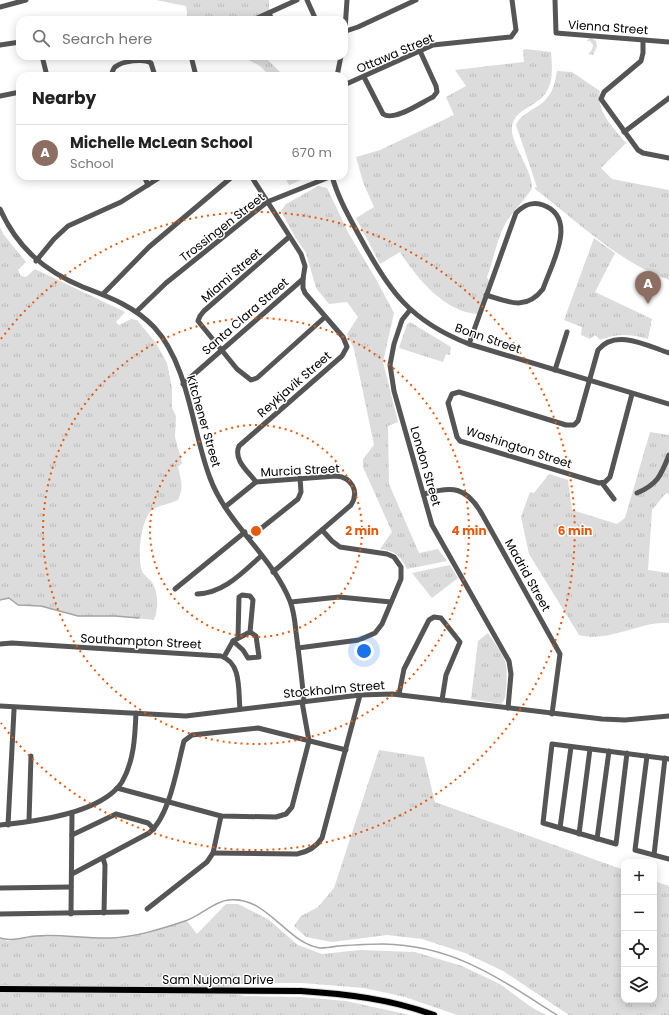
<!DOCTYPE html>
<meta charset="utf-8">
<style>
body{margin:0;font-family:Poppins,sans-serif;background:#f2f2f2;color:#222}
.controls{position:absolute;right:12px;bottom:12px;display:grid;overflow:hidden;border-radius:8px;box-shadow:0 2px 10px #0003}
.controls button{width:36px;height:36px;display:grid;place-items:center;padding:0;border:0;border-bottom:1px solid #e0e0e0;background:#fff;color:#222;font:20px sans-serif}
.you{position:absolute;left:364px;top:651px;width:14px;height:14px;margin:-10px;border:3px solid #fff;border-radius:50%;background:#1a73e8;box-shadow:0 0 0 6px #1a73e833}
.badge{display:grid;place-items:center;width:26px;height:26px;border-radius:50%;background:#d93025;color:#fff;font-size:13px;font-weight:700}
.pin{position:absolute;translate:-50% -33px;filter:drop-shadow(0 1px 2px #0008)}
.pin::after{content:'';position:absolute;top:21px;width:14px;height:12px;background:inherit;clip-path:polygon(0 0,100% 0,50% 100%)}
.list{margin:0;padding:0;list-style:none}
h2{display:flex;justify-content:space-between;align-items:center;height:52px;margin:0;padding:0 16px;font-size:17px}
h2 small{font-size:13px;font-weight:400;color:#767676}
.list li{display:grid;grid-template-columns:26px 1fr auto;gap:12px;align-items:center;box-sizing:border-box;height:56px;padding:0 16px;border-top:1px solid #e0e0e0}
.list b{display:block;font-size:15px;white-space:nowrap}
.list p{margin:0;font-size:13px;white-space:nowrap;color:#767676}
.list em{font-size:13px;font-style:normal;color:#767676}
.icon{flex:none;width:22px;height:22px;fill:none;stroke:currentColor;stroke-width:2;stroke-linecap:round;stroke-linejoin:round}
.map{position:relative;flex:none;width:669px;height:1015px;overflow:hidden}
.search{position:absolute;background:#fff;box-shadow:0 2px 10px #0003;left:16px;top:16px;width:332px;height:44px;display:flex;align-items:center;gap:10px;box-sizing:border-box;padding:0 14px;border-radius:12px;color:#767676;font-size:15px}
.panel{position:absolute;background:#fff;box-shadow:0 2px 10px #0003;left:16px;top:72px;width:332px;height:108px;border-radius:12px}
.map>svg:first-child{display:block}
</style>
<div class="map">
<svg width="669" height="1015" viewBox="0 0 669 1015">
<defs>
<pattern id="grass-tufts" width="24" height="20" patternUnits="userSpaceOnUse"><rect width="24" height="20" fill="#dcdcdc"/><path d="M3 7l-1-3M5 7V3M7 7l1-3M15 17l-1-3M17 17v-4M19 17l1-3" fill="none" stroke="#bbb"/></pattern>
</defs>
<rect width="100%" height="100%" fill="#fff"/>
<g fill="url(#grass-tufts)">
<path d="M156 0H269V13L253 20H188L186 6Z"/>
<path d="M590 37 596 41 597 46 593 55 588 54 592 50 593 45 590 41H587Z"/>
<path d="M526 49 551 52C552 66 554 82 545 94 536 107 514 109 512 127 510 144 533 170 532 188 525 200 515 209 507 221 498 235 493 261 487 277L489 281 478 314C444 312 417 278 400 252L380 264 356 218 374 207 363 182 356 157 380 150 454 115 446 97 466 86 455 70 524 62 523 50Z"/>
<path d="M241 56H264L280 72 281 76H270L260 66Z"/>
<path d="M557 71 572 72 600 91C596 112 614 128 626 143L601 168 612 179 669 190V280C620 263 575 220 534 188L537 187 516 125C521 112 539 109 547 98 554 90 555 81 557 71Z"/>
<path d="M284 176H311L289 185Z"/>
<path d="M318 186 327 188 349 234 377 281 394 313 383 362 398 422 388 426 389 484 419 553 438 549 447 561 407 569C400 555 395 551 380 549L392 532 363 467V459L374 445 354 349 347 334 358 317 347 302 329 304 316 288 306 253 295 237 281 211 286 204Z"/>
<path d="M0 227 4 235 26 262 18 270 21 276 26 277 35 269 125 312 116 322 119 325 131 319 137 320 156 343 167 363 172 388V408L176 416 175 437 182 463 178 467C181 480 184 487 178 500 170 504 159 505 152 510 141 518 136 561 143 573 146 577 151 580 153 584 159 596 158 609 154 620L115 616H78L41 606 18 605 9 598 0 600Z"/>
<path d="M594 238 615 253 595 292 652 319 648 339C630 334 617 333 600 340L595 335 590 339 581 335 582 327 564 320Z"/>
<path d="M410 322 451 347 450 355 446 354 443 362 399 348 407 324Z"/>
<path d="M650 432 669 435V494L666 493 652 510 648 570 669 573V623C662 623 654 623 647 625 626 630 601 641 579 635L529 554 521 517 530 492 534 493 549 474 568 480 572 510 617 524 625 518Z"/>
<path d="M450 565 458 578 432 598 412 573Z"/>
<path d="M488 633C504 657 509 659 506 689 505 695 506 700 501 704L471 699 478 641Z"/>
<path d="M379 750 424 757 435 802 624 870V1000H654V881L669 886V1015H569L503 971 465 953 422 939 387 935 332 942 306 937 294 926 301 916 318 907 334 888Z"/>
<path d="M226 904H238L268 919 298 945 322 954 360 950 415 952 462 966 500 984 531 1007 546 1015H457L405 997 364 988 302 983H246L214 990 245 996 301 997 346 1001 410 1015H0V938L8 941 36 936 112 938 145 933 187 921 197 934Z"/>
</g>
<g fill="none" stroke-linecap="round" stroke-linejoin="round">
<g stroke="#a3a3a3" stroke-width="1.5">
<path d="M0 600 9 598 18 605 41 606 78 616H115L139 618"/>
<path d="M0 938C12 942 23 937 36 936 61 934 86 939 111 938 136 937 161 929 185 921 200 916 213 902 228 900 267 895 286 943 320 948 325 948 332 947 338 946 353 945 368 944 383 944 454 945 500 979 557 1015"/>
</g>
<defs>
<path id="major" d="M0 989 301 991C347 994 390 999 434 1015"/>
</defs>
<use href="#major" stroke="#dbdbdb" stroke-width="8"/>
<g stroke="#555" stroke-width="5">
<path d="M307 0 316 20"/>
<path d="M555 0 556 33 669 42"/>
<path d="M0 7 26 0"/>
<path d="M269 13 272 20"/>
<path d="M100 20H139"/>
<path d="M253 20 297 0"/>
<path d="M346 31 358 27 416 0"/>
<path d="M643 40V53L641 61 604 92 601 99 638 150 643 153 669 158"/>
<path d="M344 44 347 0"/>
<path d="M0 45 20 42"/>
<path d="M42 56 47 76"/>
<path d="M191 56 196 76"/>
<path d="M111 76C112 73 113 69 115 67 122 61 144 58 151 63L155 76"/>
<path d="M337 76 341 56"/>
<path d="M364 77 383 114C394 122 422 102 433 97L437 92 436 86 420 51"/>
<path d="M344 85 433 45 511 37 516 30 512 0"/>
<path d="M0 96 20 92"/>
<path d="M624 132 669 98"/>
<path d="M144 176 148 185"/>
<path d="M332 176C338 198 349 217 360 237 389 291 410 321 469 344L669 404"/>
<path d="M0 209C17 247 44 271 83 287 109 297 134 306 154 327 189 365 192 431 210 478 227 524 272 556 290 601 294 611 295 622 296 632 299 655 302 678 304 702"/>
<path d="M289 237 204 311 200 316 198 321 237 369 251 380 257 378 325 317"/>
<path d="M36 261 54 239 68 226 121 202 162 176"/>
<path d="M103 294 149 247 233 176"/>
<path d="M410 310 402 320 394 344 390 365 394 391 432 525 509 661 511 674 508 708"/>
<path d="M137 311 166 283 267 202 332 176"/>
<path d="M469 344 516 213C524 205 532 201 543 205 579 218 551 265 543 289 526 311 509 302 486 295"/>
<path d="M555 370 567 332"/>
<path d="M183 384 303 279 305 266 301 254 251 176"/>
<path d="M632 394 610 477 605 482 599 483 460 441 457 437 448 403 452 394 459 392 566 425H574L578 421 598 350C615 328 648 346 669 353"/>
<path d="M256 482C248 471 233 460 239 446L342 356 347 347 343 337 305 293 303 288V279"/>
<path d="M602 483 614 499"/>
<path d="M637 493C658 484 661 475 669 455"/>
<path d="M424 494C452 486 466 486 482 514L560 654 552 714"/>
<path d="M225 507 256 482 336 476C351 477 360 491 351 505L273 572"/>
<path d="M249 538 298 499 301 492 300 478"/>
<path d="M175 589 245 532"/>
<path d="M197 594C224 593 242 573 261 556"/>
<path d="M291 602 339 597 391 602"/>
<path d="M233 641 243 650 248 658 259 657 256 636 250 632"/>
<path d="M0 644 12 643 221 656C242 663 238 691 240 709"/>
<path d="M298 648 359 640 375 633 382 624 401 579V567L394 557 387 554 340 547 332 541 322 530"/>
<path d="M224 657 233 641 250 632 253 600 250 596 242 595 239 597 238 638"/>
<path d="M399 694 404 669 429 620 434 617 441 618 460 642 446 675 442 700"/>
<path d="M0 706 186 716 360 695 392 694 602 719 625 720 669 716"/>
<path d="M627 753 616 844 543 823 552 744 669 759"/>
<path d="M647 756 635 850 669 859"/>
<path d="M117 788 221 816 276 817 286 814 292 807 309 741 302 702"/>
<path d="M29 821 31 756"/>
<path d="M0 825C34 822 102 813 122 782 134 761 135 737 136 713"/>
<path d="M8 825 14 710"/>
<path d="M560 828 571 747"/>
<path d="M579 834 590 749"/>
<path d="M72 835 116 814 148 823 154 829"/>
<path d="M597 839 609 751"/>
<path d="M213 853 297 854C308 852 316 847 322 838L360 695"/>
<path d="M654 855 665 758"/>
<path d="M103 858 105 865 104 913"/>
<path d="M72 874 149 833C170 816 177 767 184 741L192 735 258 728 346 750"/>
<path d="M0 888 71 887"/>
<path d="M147 909 207 862 213 853 221 816"/>
<path d="M0 914 127 912"/>
<path d="M71 914 72 813"/>
</g>
<use href="#major" stroke="#000" stroke-width="6"/>
</g>
<g fill="none" stroke="#e8590c" stroke-width="2" stroke-dasharray="2 4">
<circle cx="256" cy="531" r="106"/>
<circle cx="256" cy="531" r="213"/>
<path d="M1 339A319 319 0 1 1 1 723"/>
</g>
<g text-anchor="middle" dominant-baseline="central" stroke-width="3" stroke-linejoin="round" paint-order="stroke">
<g font-size="12" fill="#000" stroke="#fff">
<text transform="translate(608 27) rotate(4)">Vienna Street</text>
<text transform="translate(395 53) rotate(-23)">Ottawa Street</text>
<text transform="translate(222 227) rotate(-38)">Trossingen Street</text>
<text transform="translate(231 275) rotate(-41)">Miami Street</text>
<text transform="translate(245 316) rotate(-41)">Santa Clara Street</text>
<text transform="translate(488 338) rotate(19)">Bonn Street</text>
<text transform="translate(294 384) rotate(-41)">Reykjavik Street</text>
<text transform="translate(204 421) rotate(74)">Kitchener Street</text>
<text transform="translate(519 447) rotate(18)">Washington Street</text>
<text transform="translate(426 466) rotate(74)">London Street</text>
<text transform="translate(300 470) rotate(-3)">Murcia Street</text>
<text transform="translate(528 575) rotate(61)">Madrid Street</text>
<text transform="translate(141 641) rotate(3)">Southampton Street</text>
<text transform="translate(334 689) rotate(-5)">Stockholm Street</text>
<text x="218" y="979">Sam Nujoma Drive</text>
</g>
</g>
<circle cx="256" cy="531" r="6" fill="#e8590c" stroke="#fff" stroke-width="2"/>
<g font-size="12" text-anchor="middle" font-weight="bold" fill="#e8590c" stroke="#fff" stroke-width="3" stroke-linejoin="round" paint-order="stroke">
<text x="362" y="535">2 min</text>
<text x="469" y="535">4 min</text>
<text x="575" y="535">6 min</text>
</g>
</svg>
<div class="controls">
<button>+</button>
<button>−</button>
<button><svg class="icon" aria-label="locate" viewBox="0 0 24 24"><circle cx="12" cy="12" r="6"/><path d="M12 2v4M12 18v4M2 12h4M18 12h4"/></svg></button>
<button><svg class="icon" aria-label="layers" viewBox="0 0 24 24"><path d="M12 4l9 5-9 5-9-5zM3 14l9 5 9-5"/></svg></button>
</div>
<div class="you"></div>
<div class="pin badge" style="left:648px;top:304px;background:#8d6e63">A</div>
<div class="search"><svg class="icon" aria-label="search" viewBox="0 0 24 24"><circle cx="10" cy="10" r="6"/><path d="M15 15l6 6"/></svg>Search here</div>
<section class="panel">
<h2>Nearby<small></small></h2>
<ul class="list">
<li><span class="badge" style="background:#8d6e63">A</span><div><b>Michelle McLean School</b><p>School</p></div><em>670 m</em></li>
</ul>
</section>
</div>
